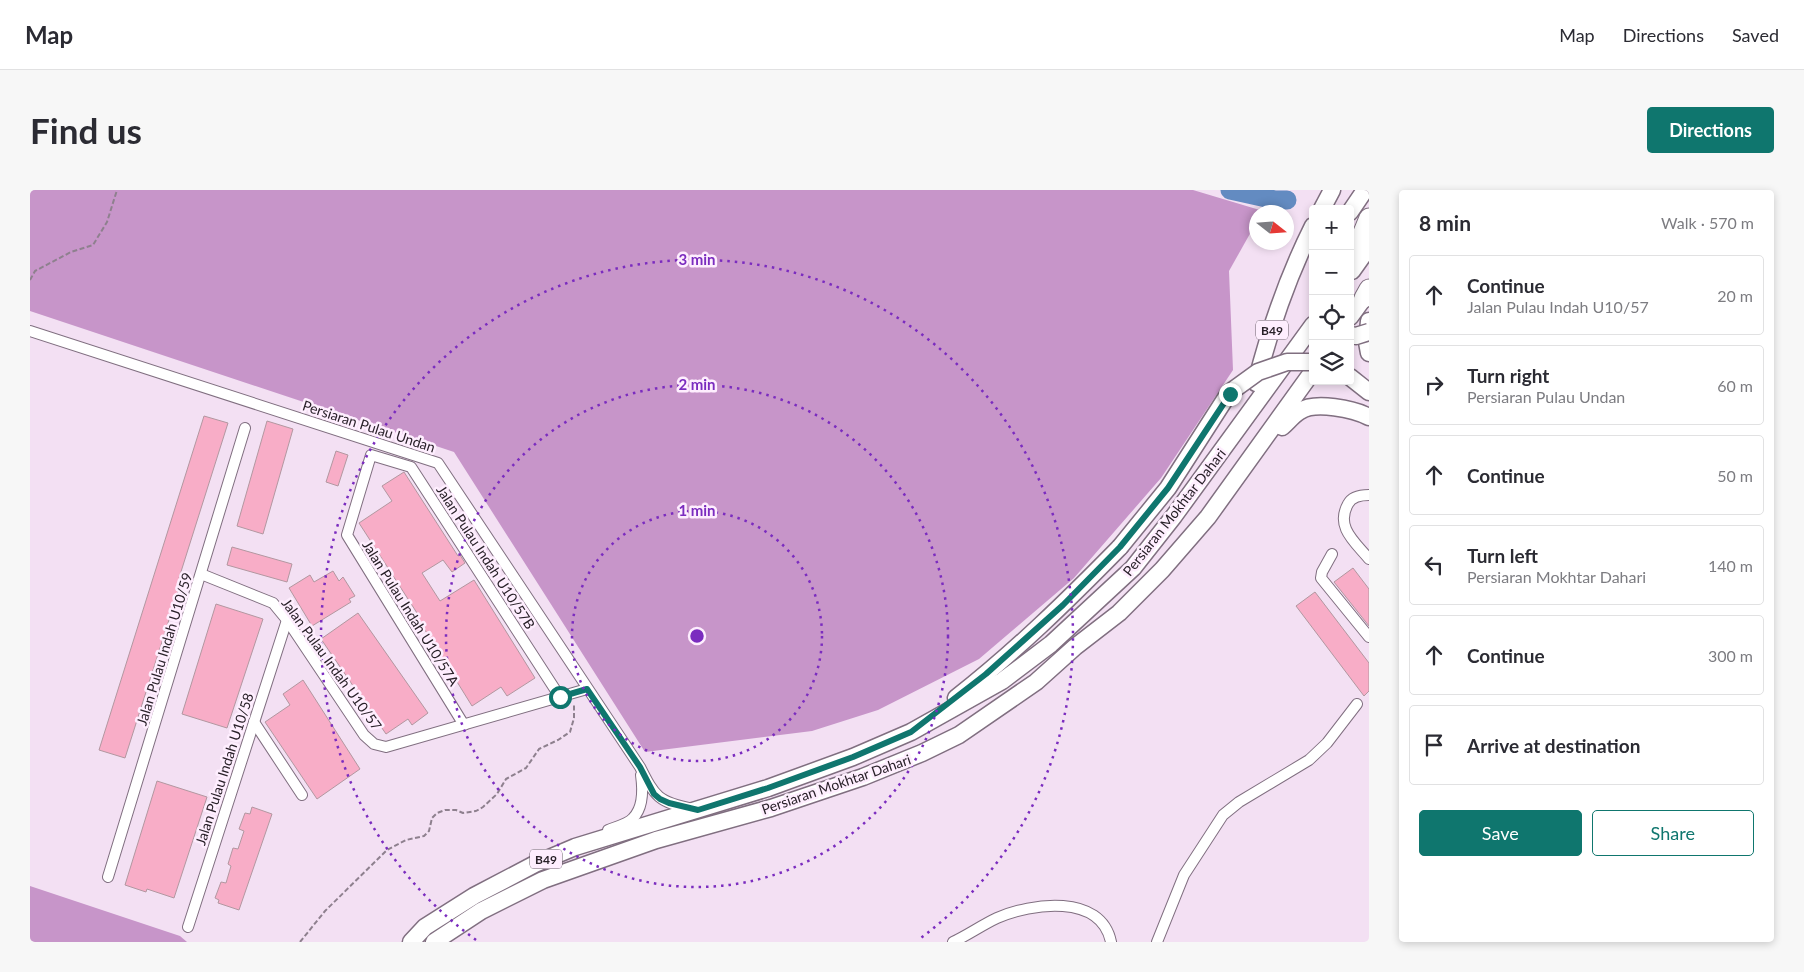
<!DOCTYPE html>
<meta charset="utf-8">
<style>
body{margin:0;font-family:Lato,sans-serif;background:#f7f7f7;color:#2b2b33}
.controls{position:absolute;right:15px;top:15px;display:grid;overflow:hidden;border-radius:5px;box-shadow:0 2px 8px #0003}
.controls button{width:45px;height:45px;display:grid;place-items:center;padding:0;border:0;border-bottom:1px solid #e1e1e2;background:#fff;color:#2b2b33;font:25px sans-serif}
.compass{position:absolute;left:1219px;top:15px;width:45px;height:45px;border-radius:50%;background:#fff;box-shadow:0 2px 8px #0003;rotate:107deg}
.stop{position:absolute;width:15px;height:15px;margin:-11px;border:4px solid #0f766e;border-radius:50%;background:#fff}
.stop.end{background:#0f766e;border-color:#fff;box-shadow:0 1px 5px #0008}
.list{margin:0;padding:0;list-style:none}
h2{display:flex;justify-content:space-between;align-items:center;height:65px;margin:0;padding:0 20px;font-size:21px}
h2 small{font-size:16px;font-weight:400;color:#7c7c81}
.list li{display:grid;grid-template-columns:32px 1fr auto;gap:15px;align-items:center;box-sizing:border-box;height:80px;margin:0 10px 10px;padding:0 10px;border:1px solid #e1e1e2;border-radius:5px}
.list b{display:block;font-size:19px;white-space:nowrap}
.list p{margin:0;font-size:16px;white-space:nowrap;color:#7c7c81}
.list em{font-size:16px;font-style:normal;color:#7c7c81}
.actions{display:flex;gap:10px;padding:15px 20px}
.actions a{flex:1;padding:11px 0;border:1px solid #0f766e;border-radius:5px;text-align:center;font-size:18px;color:#0f766e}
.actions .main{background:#0f766e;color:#fff}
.icon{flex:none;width:28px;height:28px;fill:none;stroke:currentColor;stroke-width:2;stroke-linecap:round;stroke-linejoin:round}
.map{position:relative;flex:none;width:1339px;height:752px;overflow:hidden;border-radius:5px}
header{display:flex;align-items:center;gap:30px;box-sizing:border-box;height:70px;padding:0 25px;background:#fff;border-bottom:1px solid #e1e1e2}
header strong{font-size:24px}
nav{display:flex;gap:28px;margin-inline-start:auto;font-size:18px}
.intro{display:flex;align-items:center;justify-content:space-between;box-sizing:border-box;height:120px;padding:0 30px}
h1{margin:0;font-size:35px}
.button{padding:12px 22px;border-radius:5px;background:#0f766e;color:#fff;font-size:18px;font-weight:700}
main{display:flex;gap:30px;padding:0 30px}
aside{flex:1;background:#fff;border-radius:5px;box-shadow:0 2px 8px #0003}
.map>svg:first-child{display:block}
</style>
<header>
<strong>Map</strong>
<nav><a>Map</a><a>Directions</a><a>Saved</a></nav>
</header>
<div class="intro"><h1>Find us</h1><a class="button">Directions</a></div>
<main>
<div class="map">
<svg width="1339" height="752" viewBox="0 0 1339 752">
<rect width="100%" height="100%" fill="#f3e0f3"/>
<g fill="#c795c9">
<path d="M0 0H1163L1233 21 1232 22H1226V33L1199 81 1203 180 1131 288 1044 388 949 469 848 520 782 541 615 562 424 262 0 121Z"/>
<path d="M0 696 150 746 157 752H0Z"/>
</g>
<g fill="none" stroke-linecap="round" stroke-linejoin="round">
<path stroke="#638bc1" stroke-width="19" d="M1200 0 1245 10H1257"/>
</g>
<g fill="#f8adc7" stroke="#b297a0">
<path d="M174 226 198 233 149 388 152 389 95 568 69 560Z"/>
<path d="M237 231 263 239 233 344 207 336Z"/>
<path d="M306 261 318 265 308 296 296 292Z"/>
<path d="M374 282 428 366 430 365 435 373 422 382 413 370 392 383 410 411 444 390 505 488 477 506 471 497 442 516 385 424 387 423 329 333 362 311 352 296Z"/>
<path d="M202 357 262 374 257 392 197 375Z"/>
<path d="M1323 378 1339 399V436L1304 392Z"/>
<path d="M303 381 309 391 313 387 325 406 319 409 321 412 282 436 259 398 280 385 284 392Z"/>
<path d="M1285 402 1339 473V501L1334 506 1266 416Z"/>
<path d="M186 414 233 429 197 538 152 524Z"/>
<path d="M328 423 398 523 382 535 378 529 356 544 291 449Z"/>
<path d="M273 490 330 579 287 609 235 532 260 515 253 504Z"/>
<path d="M127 591 177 607 144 708 117 699 116 702 95 695Z"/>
<path d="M222 617 242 624 209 720 188 713 189 710 185 708 191 692 196 693 201 676 198 674 203 658 208 659 214 641 209 639 215 623 220 624Z"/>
</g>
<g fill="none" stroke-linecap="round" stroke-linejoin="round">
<defs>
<g id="street">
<path d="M0 141 408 273 610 577C625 607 628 612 663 619"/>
<path d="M1339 305C1331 305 1322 306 1318 314 1305 337 1325 352 1339 369"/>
<path d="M1302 364 1292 382 1291 388 1339 447"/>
<path d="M171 384 243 413 257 430 334 545 344 554 356 557 557 499"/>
<path d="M224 532 272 605"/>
<path d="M434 535 317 345 341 265 381 277 530 507"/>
<path d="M578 640C585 637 598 634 603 628 614 617 613 599 611 585"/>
<path d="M78 687 215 238"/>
<path d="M158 737 257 430"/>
<path d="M923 752C938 745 952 735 967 728 1001 713 1071 703 1081 752"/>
<path d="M1127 752 1154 685 1193 625 1209 612 1279 570 1297 553 1327 514"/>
</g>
<g id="primary">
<path d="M1292 19 1302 0"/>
<path d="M1320 22 1335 0"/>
<path d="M1322 81 1339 57"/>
<path d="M1320 127 1339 101"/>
<path d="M1339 131 1337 152 1339 163"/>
<path d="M1320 187 1339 202"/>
<path d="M1226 193C1239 142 1259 84 1283 36"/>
<path d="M1252 237C1258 232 1263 225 1270 221 1285 211 1324 219 1339 227"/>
<path d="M926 508C985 462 1038 410 1090 357"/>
<path d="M381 752 395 737 444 706 505 674 545 657 738 598 823 567 881 542 972 491 1021 454 1103 378 1144 326 1283 135"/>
<path d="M404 752 451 721 513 690 626 650 741 618 833 587 892 563 929 545 1006 492 1045 457 1089 423 1132 380 1178 327 1283 181"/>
</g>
<g id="highway">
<path d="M1320 74 1339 28"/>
<path d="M1334 108 1339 99"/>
</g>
</defs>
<use href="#street" stroke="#806f80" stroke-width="12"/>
<use href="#primary" stroke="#806f80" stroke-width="19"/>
<use href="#highway" stroke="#806f80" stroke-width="21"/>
<g stroke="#8e808e" stroke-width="2" stroke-dasharray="5 2.5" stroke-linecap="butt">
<path d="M0 90 5 81 41 62 63 55 77 32 87 0"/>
<path d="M270 752 295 721 357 660 376 650 394 646 399 641 402 628 407 623 415 620H426L433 623 446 621 453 617 467 604 476 589 496 578 509 559 528 550 540 542 544 528V513"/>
</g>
<use href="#street" stroke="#fff" stroke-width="10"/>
<use href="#primary" stroke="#fff" stroke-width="16"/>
<use href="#highway" stroke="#fff" stroke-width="19"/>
<defs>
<g id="primary-bridge">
<path d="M1320 145 1326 146 1339 142"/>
<path d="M1090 357 1138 298 1199 203 1228 182 1257 172H1283"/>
</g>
</defs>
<use href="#primary-bridge" stroke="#806f80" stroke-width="19" stroke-linecap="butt"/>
<use href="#primary-bridge" stroke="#fff" stroke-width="16"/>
</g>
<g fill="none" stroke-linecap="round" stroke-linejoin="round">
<path stroke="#0f766e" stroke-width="6" d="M530 507 557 499 610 577 624 604 630 609 639 613 668 620 738 598 823 567 881 542 956 484 1033 415 1090 357 1138 298 1200 204"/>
</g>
<g fill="none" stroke="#7b2cbf" stroke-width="2.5" stroke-dasharray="2.5 5">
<circle cx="667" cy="446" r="125"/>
<circle cx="667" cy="446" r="251"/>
<path d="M446 750A376 376 0 1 1 888 750"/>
</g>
<g text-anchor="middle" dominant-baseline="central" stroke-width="5" stroke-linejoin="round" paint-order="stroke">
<g fill="#feeefe" stroke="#695e69" stroke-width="1">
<rect x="1226" y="130.5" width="32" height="19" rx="4"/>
<rect x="500" y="659.5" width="32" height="19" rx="4"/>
</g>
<g font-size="12" font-weight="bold" fill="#292129">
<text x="1242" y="140">B49</text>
<text x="516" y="669">B49</text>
</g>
<g font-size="14" fill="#292129" stroke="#feeefe">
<text transform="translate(339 236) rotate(18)">Persiaran Pulau Undan</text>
<text transform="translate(1144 322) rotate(-52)">Persiaran Mokhtar Dahari</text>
<text transform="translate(456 367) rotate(57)">Jalan Pulau Indah U10/57B</text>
<text transform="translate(381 423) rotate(58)">Jalan Pulau Indah U10/57A</text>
<text transform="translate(134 459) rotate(-73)">Jalan Pulau Indah U10/59</text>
<text transform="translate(302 474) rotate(54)">Jalan Pulau Indah U10/57</text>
<text transform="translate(194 579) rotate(-72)">Jalan Pulau Indah U10/58</text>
<text transform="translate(806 594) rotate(-19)">Persiaran Mokhtar Dahari</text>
</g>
</g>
<circle cx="667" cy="446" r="8" fill="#7b2cbf" stroke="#feeefe" stroke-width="2.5"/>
<g font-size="15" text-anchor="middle" font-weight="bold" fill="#7b2cbf" stroke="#feeefe" stroke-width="5" stroke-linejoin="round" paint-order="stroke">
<text x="667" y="75">3 min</text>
<text x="667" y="200">2 min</text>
<text x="667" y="326">1 min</text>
</g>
</svg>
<div class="controls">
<button>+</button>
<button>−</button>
<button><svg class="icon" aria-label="locate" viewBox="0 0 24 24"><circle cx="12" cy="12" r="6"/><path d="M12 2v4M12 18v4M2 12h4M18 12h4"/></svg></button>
<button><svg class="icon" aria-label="layers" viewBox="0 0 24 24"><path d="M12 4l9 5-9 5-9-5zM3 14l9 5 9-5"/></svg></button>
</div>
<svg class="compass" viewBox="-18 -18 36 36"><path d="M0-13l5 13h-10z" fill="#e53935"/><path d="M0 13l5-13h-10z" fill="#7c7c81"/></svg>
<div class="stop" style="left:530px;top:507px"></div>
<div class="stop end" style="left:1200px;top:204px"></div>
</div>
<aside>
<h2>8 min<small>Walk · 570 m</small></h2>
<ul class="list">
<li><svg class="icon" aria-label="ahead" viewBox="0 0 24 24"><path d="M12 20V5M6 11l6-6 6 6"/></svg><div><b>Continue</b><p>Jalan Pulau Indah U10/57</p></div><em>20 m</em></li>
<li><svg class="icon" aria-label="right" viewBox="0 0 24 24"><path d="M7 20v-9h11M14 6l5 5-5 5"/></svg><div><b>Turn right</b><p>Persiaran Pulau Undan</p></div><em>60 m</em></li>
<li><svg class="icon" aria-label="ahead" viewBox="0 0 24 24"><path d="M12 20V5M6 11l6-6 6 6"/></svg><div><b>Continue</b></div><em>50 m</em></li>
<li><svg class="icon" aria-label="left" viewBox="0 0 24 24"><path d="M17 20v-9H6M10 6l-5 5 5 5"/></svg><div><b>Turn left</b><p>Persiaran Mokhtar Dahari</p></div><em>140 m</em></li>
<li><svg class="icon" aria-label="ahead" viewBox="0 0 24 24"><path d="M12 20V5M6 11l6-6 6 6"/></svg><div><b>Continue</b></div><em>300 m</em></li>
<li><svg class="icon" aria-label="arrive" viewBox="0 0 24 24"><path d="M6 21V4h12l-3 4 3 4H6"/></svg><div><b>Arrive at destination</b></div></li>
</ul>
<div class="actions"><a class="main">Save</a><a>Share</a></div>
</aside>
</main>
